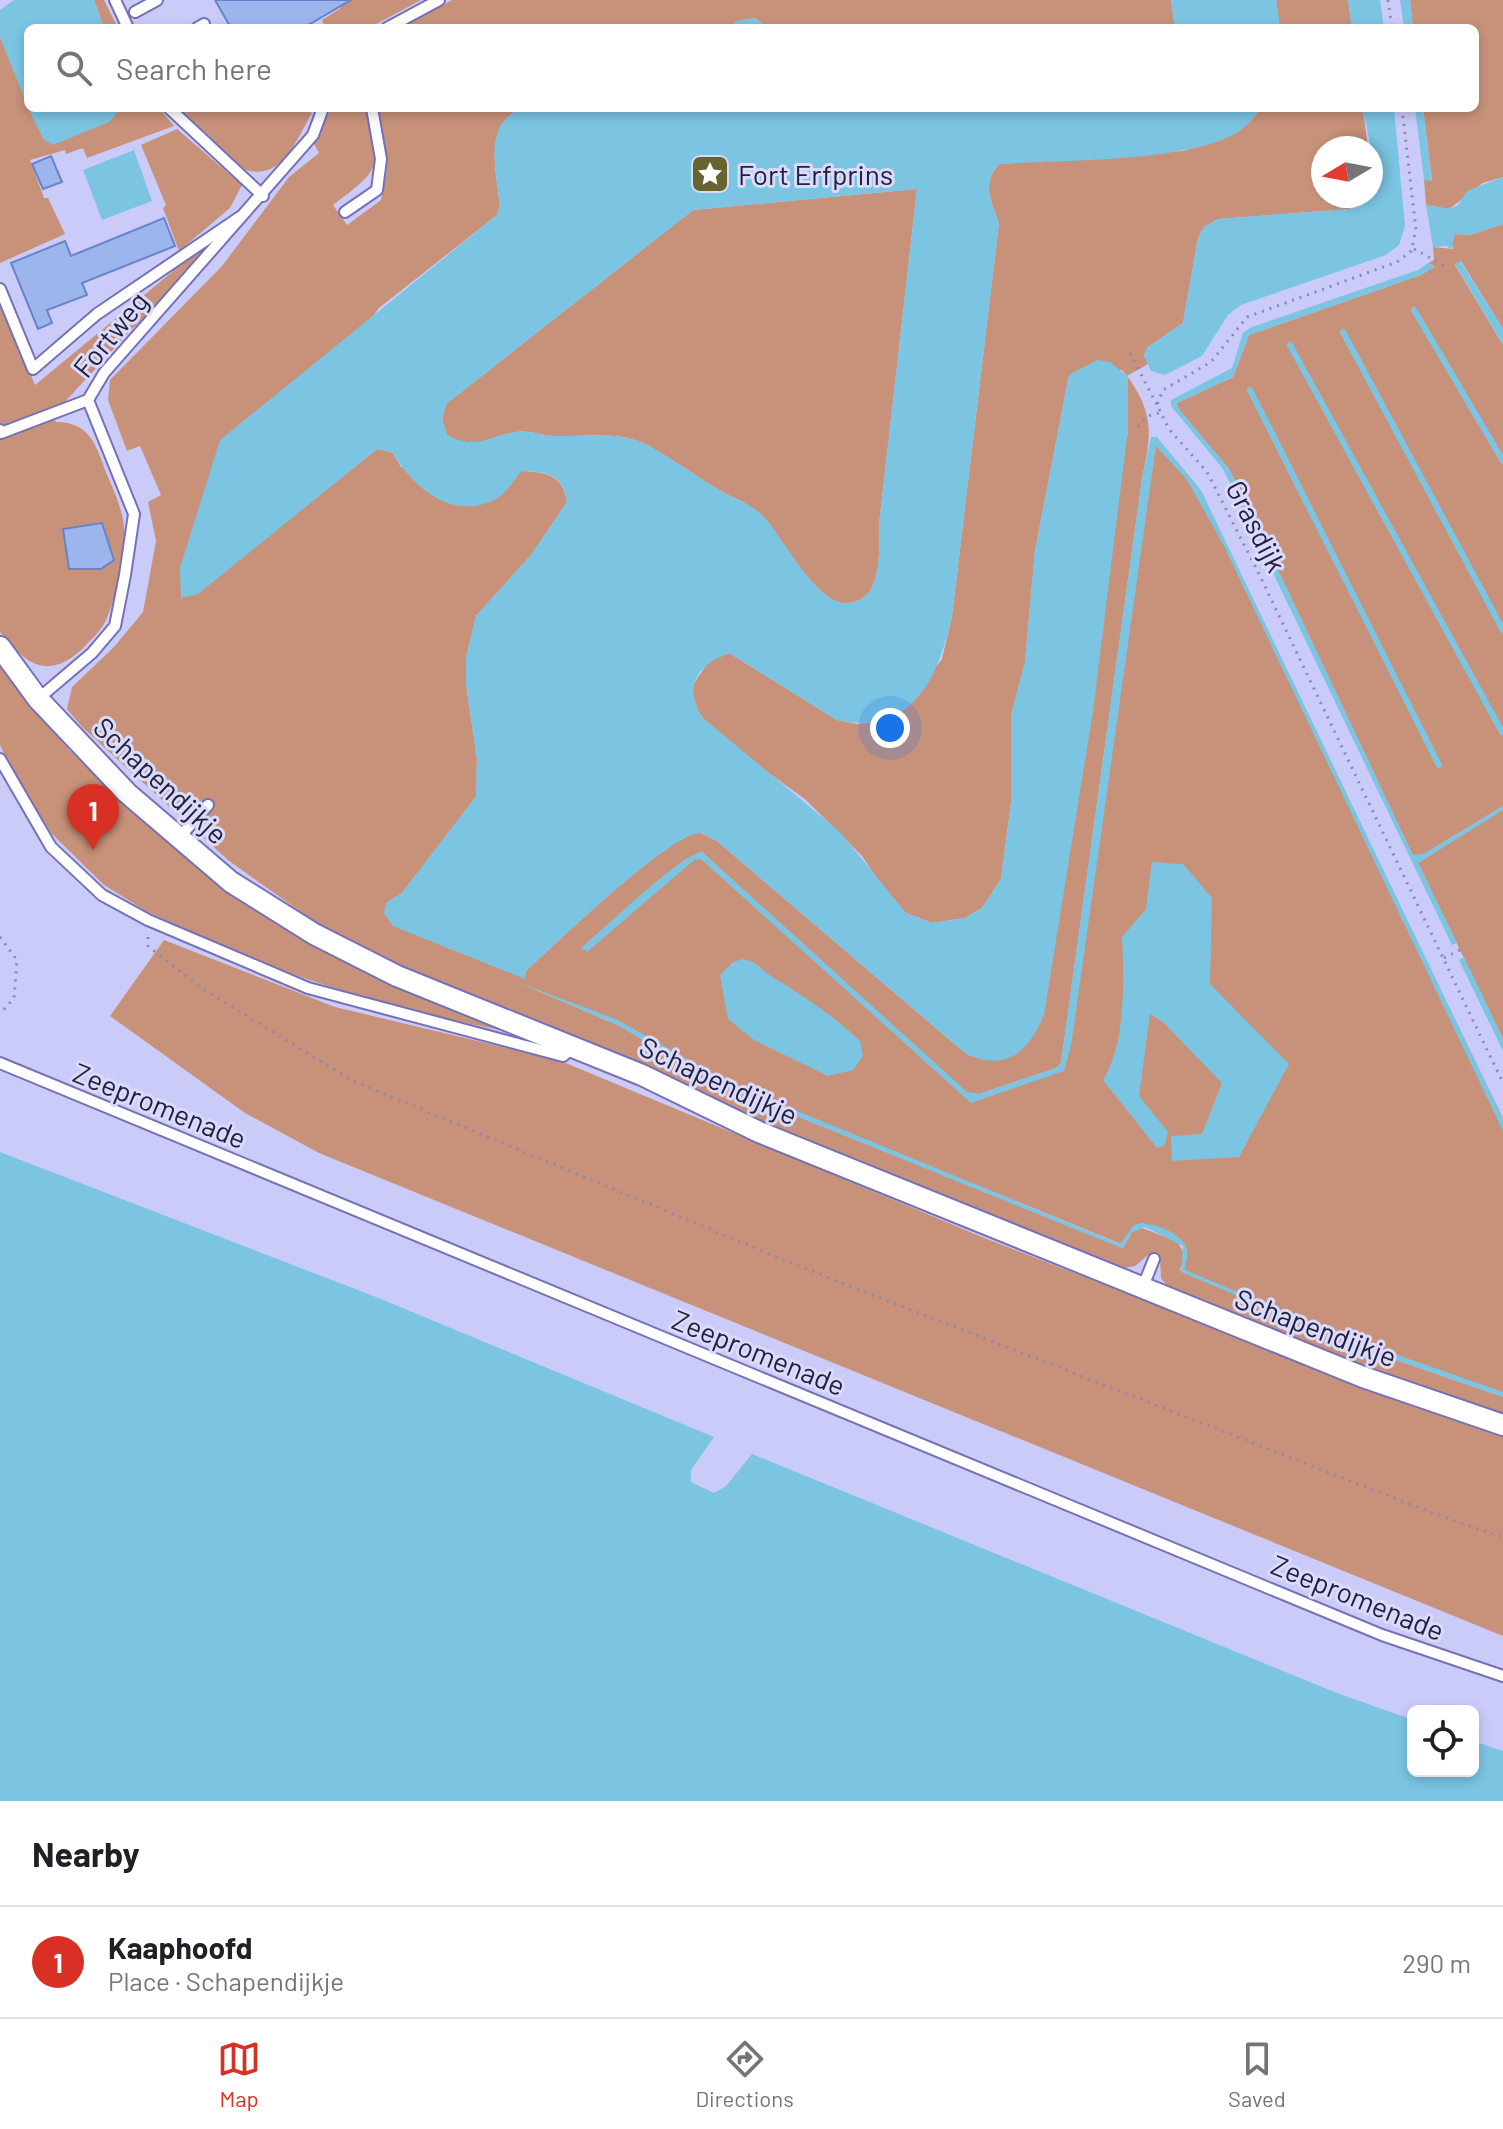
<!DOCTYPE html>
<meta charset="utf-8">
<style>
body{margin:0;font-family:Barlow,sans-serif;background:#f2f2f2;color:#202124}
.controls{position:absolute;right:24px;bottom:24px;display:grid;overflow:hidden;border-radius:12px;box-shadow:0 4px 12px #0003}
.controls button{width:72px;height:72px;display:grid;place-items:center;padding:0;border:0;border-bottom:2px solid #e0e0e0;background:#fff;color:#202124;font:40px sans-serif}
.compass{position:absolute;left:1311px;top:136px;width:72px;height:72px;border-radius:50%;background:#fff;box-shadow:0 4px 12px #0003;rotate:260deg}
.you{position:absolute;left:890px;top:728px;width:28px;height:28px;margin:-20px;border:6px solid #fff;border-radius:50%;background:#1a73e8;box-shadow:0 0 0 12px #1a73e833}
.badge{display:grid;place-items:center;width:52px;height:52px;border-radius:50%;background:#d93025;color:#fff;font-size:26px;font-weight:700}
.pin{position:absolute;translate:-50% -66px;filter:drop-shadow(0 2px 4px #0008)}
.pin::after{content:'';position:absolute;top:42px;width:28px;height:24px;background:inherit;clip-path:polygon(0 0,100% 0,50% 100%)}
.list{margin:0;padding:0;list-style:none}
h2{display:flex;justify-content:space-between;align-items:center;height:104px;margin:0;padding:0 32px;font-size:34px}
h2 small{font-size:26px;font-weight:400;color:#757577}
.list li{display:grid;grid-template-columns:52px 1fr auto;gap:24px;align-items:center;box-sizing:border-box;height:112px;padding:0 32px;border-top:2px solid #e0e0e0}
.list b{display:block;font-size:30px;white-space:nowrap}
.list p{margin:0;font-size:26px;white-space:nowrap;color:#757577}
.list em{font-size:26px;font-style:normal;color:#757577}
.icon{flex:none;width:44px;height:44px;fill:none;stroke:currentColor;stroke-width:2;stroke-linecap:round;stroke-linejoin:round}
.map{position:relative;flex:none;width:1503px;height:1801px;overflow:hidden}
.search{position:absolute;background:#fff;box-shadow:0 4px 12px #0003;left:24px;right:24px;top:24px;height:88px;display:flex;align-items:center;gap:20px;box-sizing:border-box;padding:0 28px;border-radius:12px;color:#757577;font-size:30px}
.sheet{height:216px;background:#fff}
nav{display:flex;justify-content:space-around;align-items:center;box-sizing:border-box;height:112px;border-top:2px solid #e0e0e0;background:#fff;font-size:22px;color:#757577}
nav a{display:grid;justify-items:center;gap:4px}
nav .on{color:#d93025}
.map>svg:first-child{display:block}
</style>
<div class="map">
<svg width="1503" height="1801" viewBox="0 0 1503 1801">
<rect width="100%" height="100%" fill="#cbcbfa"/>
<g fill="#c8927a" fill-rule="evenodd">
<path d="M94 0H104L118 28H104Z"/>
<path d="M337 0H421L369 28H326L322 20 341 8Z"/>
<path d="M452 0H1171L1175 28H769L755 18 737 21 726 28H398Z"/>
<path d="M1276 0H1348L1352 28H1280Z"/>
<path d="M1410 0H1503V177L1483 183 1449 209 1426 205 1424 180H1432L1423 108H1475V28H1413Z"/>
<path d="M0 37 44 140 118 112 121 108H159L174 126 87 158 83 148 66 154 65 150 30 160 44 198H48L65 234 0 263Z"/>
<path d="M175 108H296L312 113C297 138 283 181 246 170L196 132Z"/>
<path d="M332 108H367C378 170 385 166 333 205L347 225 381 200 387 170 376 108H523C483 122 496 171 500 205L497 215 379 308 182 573 181 597 198 593 377 449 392 452 401 467 515 478 521 471C546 473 562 473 567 502L531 555 476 616 466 658V684L477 759 476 797 402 893 386 903 526 971C551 948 673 830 700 833 705 834 713 839 717 841L965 1053C985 1063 997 1061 1017 1054L1128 430V377C1155 416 1151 435 1142 479L1061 1063 1056 1068 979 1094 967 1093 702 852 669 873 582 948 700 855 972 1099 1064 1070 1154 442 1198 490 1503 1118V1395L1398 1360 1181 1271 1187 1258 1184 1243 1142 1223 1139 1227 1177 1241 1185 1255 1180 1270 1373 1352 1503 1397V1414L1340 1359 1170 1290 1161 1278 1160 1259 1148 1255 1135 1266 1121 1269 700 1098 603 1049 383 959 335 936 229 861 82 727 67 709 72 687 114 647 143 612 156 541 148 502 161 495 140 446 127 451 108 400 110 380 222 266 289 177 319 153 313 142ZM519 983 624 1026 732 1085 1121 1244 1131 1234 1123 1248 745 1095 706 1077 620 1026Z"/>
<path d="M1261 108H1363L1368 148H1323V196L1369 199 1349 209 1218 219 1204 227 1198 238 1183 323 1148 347 1144 355 1148 364 1127 376 1122 370 1069 375 1035 551 1025 662 1011 716V803L1001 879 982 908 965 918 932 923 906 913 891 899 862 856 806 800 740 752 703 718 692 701 693 685 709 661 729 653 837 720 857 724 881 721 903 710 942 659 952 616 999 223C991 200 981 185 999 164L1184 151 1249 123Z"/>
<path d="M177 129 242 185 230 208 179 251 163 208 166 205 141 145Z"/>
<path d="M917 189 879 525C879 551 884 605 844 603 817 602 784 541 767 521 753 504 738 501 721 491 697 477 674 460 649 446 621 430 583 437 553 436 542 435 527 430 517 432 487 436 479 451 447 436L442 419 446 404 693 210Z"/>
<path d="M1503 224V329L1461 261 1455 265 1503 345V806L1424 854 1413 856 1244 498 1229 469 1178 408 1177 403 1233 377 1249 335 1421 275 1434 266 1428 263 1434 260 1433 247 1453 249 1451 238 1455 234 1470 235Z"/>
<path d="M228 226 226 238 131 330 63 404 50 410 56 422C87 422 95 441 104 467 112 488 126 513 124 536 122 562 117 597 106 620 102 629 94 637 87 644 52 681 28 668 0 632V301L35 385Z"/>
<path d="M0 666 69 750 123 801 183 854 255 909 500 1024 499 1030 388 1006 271 967 146 911 104 885 52 834 11 770 0 745Z"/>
<path d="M1503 809V1039L1418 863Z"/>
<path d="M164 940 335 1007 561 1061 987 1239 1231 1334 1503 1433V1636L319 1153 245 1113 110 1016Z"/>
</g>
<g fill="#7bc5e3" fill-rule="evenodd">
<path d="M14 0H94L104 28H28V107L0 37V10Z"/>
<path d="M1171 0H1276L1280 28H1175Z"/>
<path d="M1348 0H1380L1384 28H1352Z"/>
<path d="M1400 0H1410L1413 28H1404Z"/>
<path d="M755 18 769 28H726L737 21Z"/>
<path d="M28 108H121L109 122 53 145 44 140Z"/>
<path d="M523 108H1261C1252 120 1243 131 1229 137 1174 162 1062 160 999 164 981 185 991 200 999 223L952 616C938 678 913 736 837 720L729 653C696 666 683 687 703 718L840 832 906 913 932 923 965 918 982 908 1001 879 1011 803V716L1025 662 1035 551 1069 375 1097 360 1110 362 1128 377V430L1093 711 1044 1015C1029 1052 1005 1073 965 1053L717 841C713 839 706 834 701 833 673 830 551 948 526 971L525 979 393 926 384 913 386 903 402 893 476 796 477 759 466 684V658L476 616 531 555 567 502C563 473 546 472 521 471 514 480 506 494 496 499 452 522 413 487 392 452L377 449 198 594 181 598 180 568 220 440 497 215 500 204C496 171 482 122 523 108ZM917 189 879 525C879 551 884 605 844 603 817 602 784 541 767 520 753 504 738 501 721 491 697 477 674 460 649 446 621 430 583 437 553 436 541 435 527 430 516 432 487 436 478 451 447 435L442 419 446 404 693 210Z"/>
<path d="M1363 108H1394L1405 226 1399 245 1386 255 1241 305 1228 315 1202 356 1165 375 1151 371 1144 355 1148 347 1183 323 1198 238 1204 227 1218 219 1349 209 1361 206 1371 196V148Z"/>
<path d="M1415 108H1423L1432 181 1424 180Z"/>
<path d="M134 150 152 201 102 220 83 170Z"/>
<path d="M1503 177V224L1470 235 1455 234 1451 250 1447 246 1433 247 1426 205 1449 209 1458 205 1467 191Z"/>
<path d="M1460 261 1503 329V345L1455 264Z"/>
<path d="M1428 263 1435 267 1421 275 1249 335 1233 377 1177 403 1178 408 1229 469 1244 498 1413 855 1424 854 1503 806V810L1418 863 1457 943 1452 945 1223 469 1171 406V400L1232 368 1243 333 1252 327 1418 270Z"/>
<path d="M1151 437H1157L1201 490 1503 1119V1131L1224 546 1187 480 1156 446 1071 1046 1064 1071 971 1103 701 859 694 860 587 952 581 948C602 931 682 853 702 852L967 1092 979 1094 1056 1068 1061 1063 1142 479Z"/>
<path d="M1152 862 1183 864 1212 898 1210 984 1289 1064 1239 1157 1172 1161 1171 1136 1202 1134 1222 1083 1163 1022 1150 1014 1139 1096 1168 1132 1165 1145 1157 1148 1103 1080C1126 1045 1124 977 1122 937L1146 909Z"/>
<path d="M1464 957 1503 1039V1051L1459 960Z"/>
<path d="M743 959C757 961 762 971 774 978 805 997 834 1016 860 1041L863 1056 853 1070 828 1076 754 1040 728 1019 720 975 733 962Z"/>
<path d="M517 982 618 1020 727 1082 1120 1244 1134 1225C1148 1220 1178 1231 1185 1245 1190 1254 1185 1261 1185 1270L1338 1334 1503 1392V1397L1373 1352 1181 1272 1183 1246 1145 1227 1131 1233 1123 1248 1109 1243 745 1095 706 1077 620 1026Z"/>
<path d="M0 1152 376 1297 714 1437 691 1470V1482L714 1493 726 1486 752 1454 1337 1693 1413 1720V1771H1473V1741L1503 1751V1801H0Z"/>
</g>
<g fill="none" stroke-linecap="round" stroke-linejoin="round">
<g stroke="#7bc5e3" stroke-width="6">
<path d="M1414 310 1503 461"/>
<path d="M1343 332 1503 630"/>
<path d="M1290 345 1502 732"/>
<path d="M1250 390 1439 765"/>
</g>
</g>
<g fill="#9cb6ed" stroke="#6684c7" stroke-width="2">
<path d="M215 0H351L303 28H231Z"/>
<path d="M51 156 62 182 43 189 32 164Z"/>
<path d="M164 218 175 246 82 283 87 295 47 310 52 323 38 329 11 263 65 241 71 256Z"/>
<path d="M102 523 114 560 101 569H69L63 529Z"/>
</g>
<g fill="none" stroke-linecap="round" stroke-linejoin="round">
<defs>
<g id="lane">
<path d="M115 0 128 28"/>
<path d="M135 12 157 0"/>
<path d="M197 28 204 24"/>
<path d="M387 28 439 0"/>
<path d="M169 108 263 196"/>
<path d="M345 212 377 190 381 159 372 108"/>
<path d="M0 289 33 369 97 314 240 217"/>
<path d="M0 430 1 433 88 400"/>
<path d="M38 699 92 653 115 626 125 575 134 514 88 400 104 373 313 135 323 108"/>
<path d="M0 759 51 847 102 895 148 920 308 988 563 1056 573 1047"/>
<path d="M178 839 208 805"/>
<path d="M0 1063 1382 1635 1503 1676"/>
<path d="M1142 1289 1154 1259"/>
</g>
<path id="street" d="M0 647 38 699 127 793 231 882 314 934 397 976 642 1075 759 1132 1363 1377 1503 1425"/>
</defs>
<use href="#lane" stroke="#7571b8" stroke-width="14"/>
<use href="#street" stroke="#7571b8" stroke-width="24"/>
<g stroke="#8a89b1" stroke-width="3" stroke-dasharray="2 6" stroke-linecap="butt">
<path d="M1388 0 1392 28"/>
<path d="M1402 108 1416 230 1411 251 1397 262 1247 317 1211 362 1163 390 1157 405 1169 429 1207 472 1260 576 1503 1083"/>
<path d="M1414 249 1445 266"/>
<path d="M1130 353 1157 405"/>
<path d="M1138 427 1148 416 1159 413"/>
<path d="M0 937 17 960 14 998 0 1014"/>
<path d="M148 937V946L201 988 351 1080 796 1265 1438 1515 1503 1537"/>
<path d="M1444 958 1466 947"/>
</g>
<use href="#lane" stroke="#fff" stroke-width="10"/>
<use href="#street" stroke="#fff" stroke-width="20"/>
</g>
<defs>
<symbol id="sight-square" viewBox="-11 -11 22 22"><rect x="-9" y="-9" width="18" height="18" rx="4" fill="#676430" stroke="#dadafa"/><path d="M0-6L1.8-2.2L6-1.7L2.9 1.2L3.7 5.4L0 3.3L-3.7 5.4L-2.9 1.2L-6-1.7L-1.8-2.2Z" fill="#fff"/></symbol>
</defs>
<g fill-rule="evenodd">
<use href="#sight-square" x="688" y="152" width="44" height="44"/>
</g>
<g text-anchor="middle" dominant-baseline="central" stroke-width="6" stroke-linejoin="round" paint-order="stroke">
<g font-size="28" fill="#22203e" stroke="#dadafa" text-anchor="start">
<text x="738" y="174">Fort Erfprins</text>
</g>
<g font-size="28" fill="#22203e" stroke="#dadafa">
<text transform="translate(110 334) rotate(-51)">Fortweg</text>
<text transform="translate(1257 526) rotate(63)">Grasdijk</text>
<text transform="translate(161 780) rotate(43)">Schapendijkje</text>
<text transform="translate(719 1080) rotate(25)">Schapendijkje</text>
<text transform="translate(160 1105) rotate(22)">Zeepromenade</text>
<text transform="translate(1316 1327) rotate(21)">Schapendijkje</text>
<text transform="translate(759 1352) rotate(22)">Zeepromenade</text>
<text transform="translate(1358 1597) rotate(22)">Zeepromenade</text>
</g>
</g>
</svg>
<div class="controls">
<button><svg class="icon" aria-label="locate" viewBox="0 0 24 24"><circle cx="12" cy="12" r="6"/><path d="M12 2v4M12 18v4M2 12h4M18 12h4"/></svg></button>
</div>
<svg class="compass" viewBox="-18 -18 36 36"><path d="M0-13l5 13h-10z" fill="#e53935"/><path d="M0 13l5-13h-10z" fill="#757577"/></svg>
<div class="you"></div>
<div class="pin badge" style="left:93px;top:850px">1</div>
<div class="search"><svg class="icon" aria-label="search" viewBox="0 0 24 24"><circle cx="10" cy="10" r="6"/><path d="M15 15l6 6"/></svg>Search here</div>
</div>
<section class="sheet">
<h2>Nearby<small></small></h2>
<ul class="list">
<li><span class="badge">1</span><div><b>Kaaphoofd</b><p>Place · Schapendijkje</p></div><em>290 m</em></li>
</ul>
</section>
<nav>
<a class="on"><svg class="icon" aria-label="map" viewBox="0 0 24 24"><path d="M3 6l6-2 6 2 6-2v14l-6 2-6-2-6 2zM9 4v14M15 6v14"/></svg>Map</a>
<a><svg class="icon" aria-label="directions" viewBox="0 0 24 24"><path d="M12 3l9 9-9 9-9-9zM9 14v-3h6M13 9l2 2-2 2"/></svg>Directions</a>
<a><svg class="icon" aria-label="saved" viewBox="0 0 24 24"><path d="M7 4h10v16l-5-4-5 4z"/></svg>Saved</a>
</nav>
